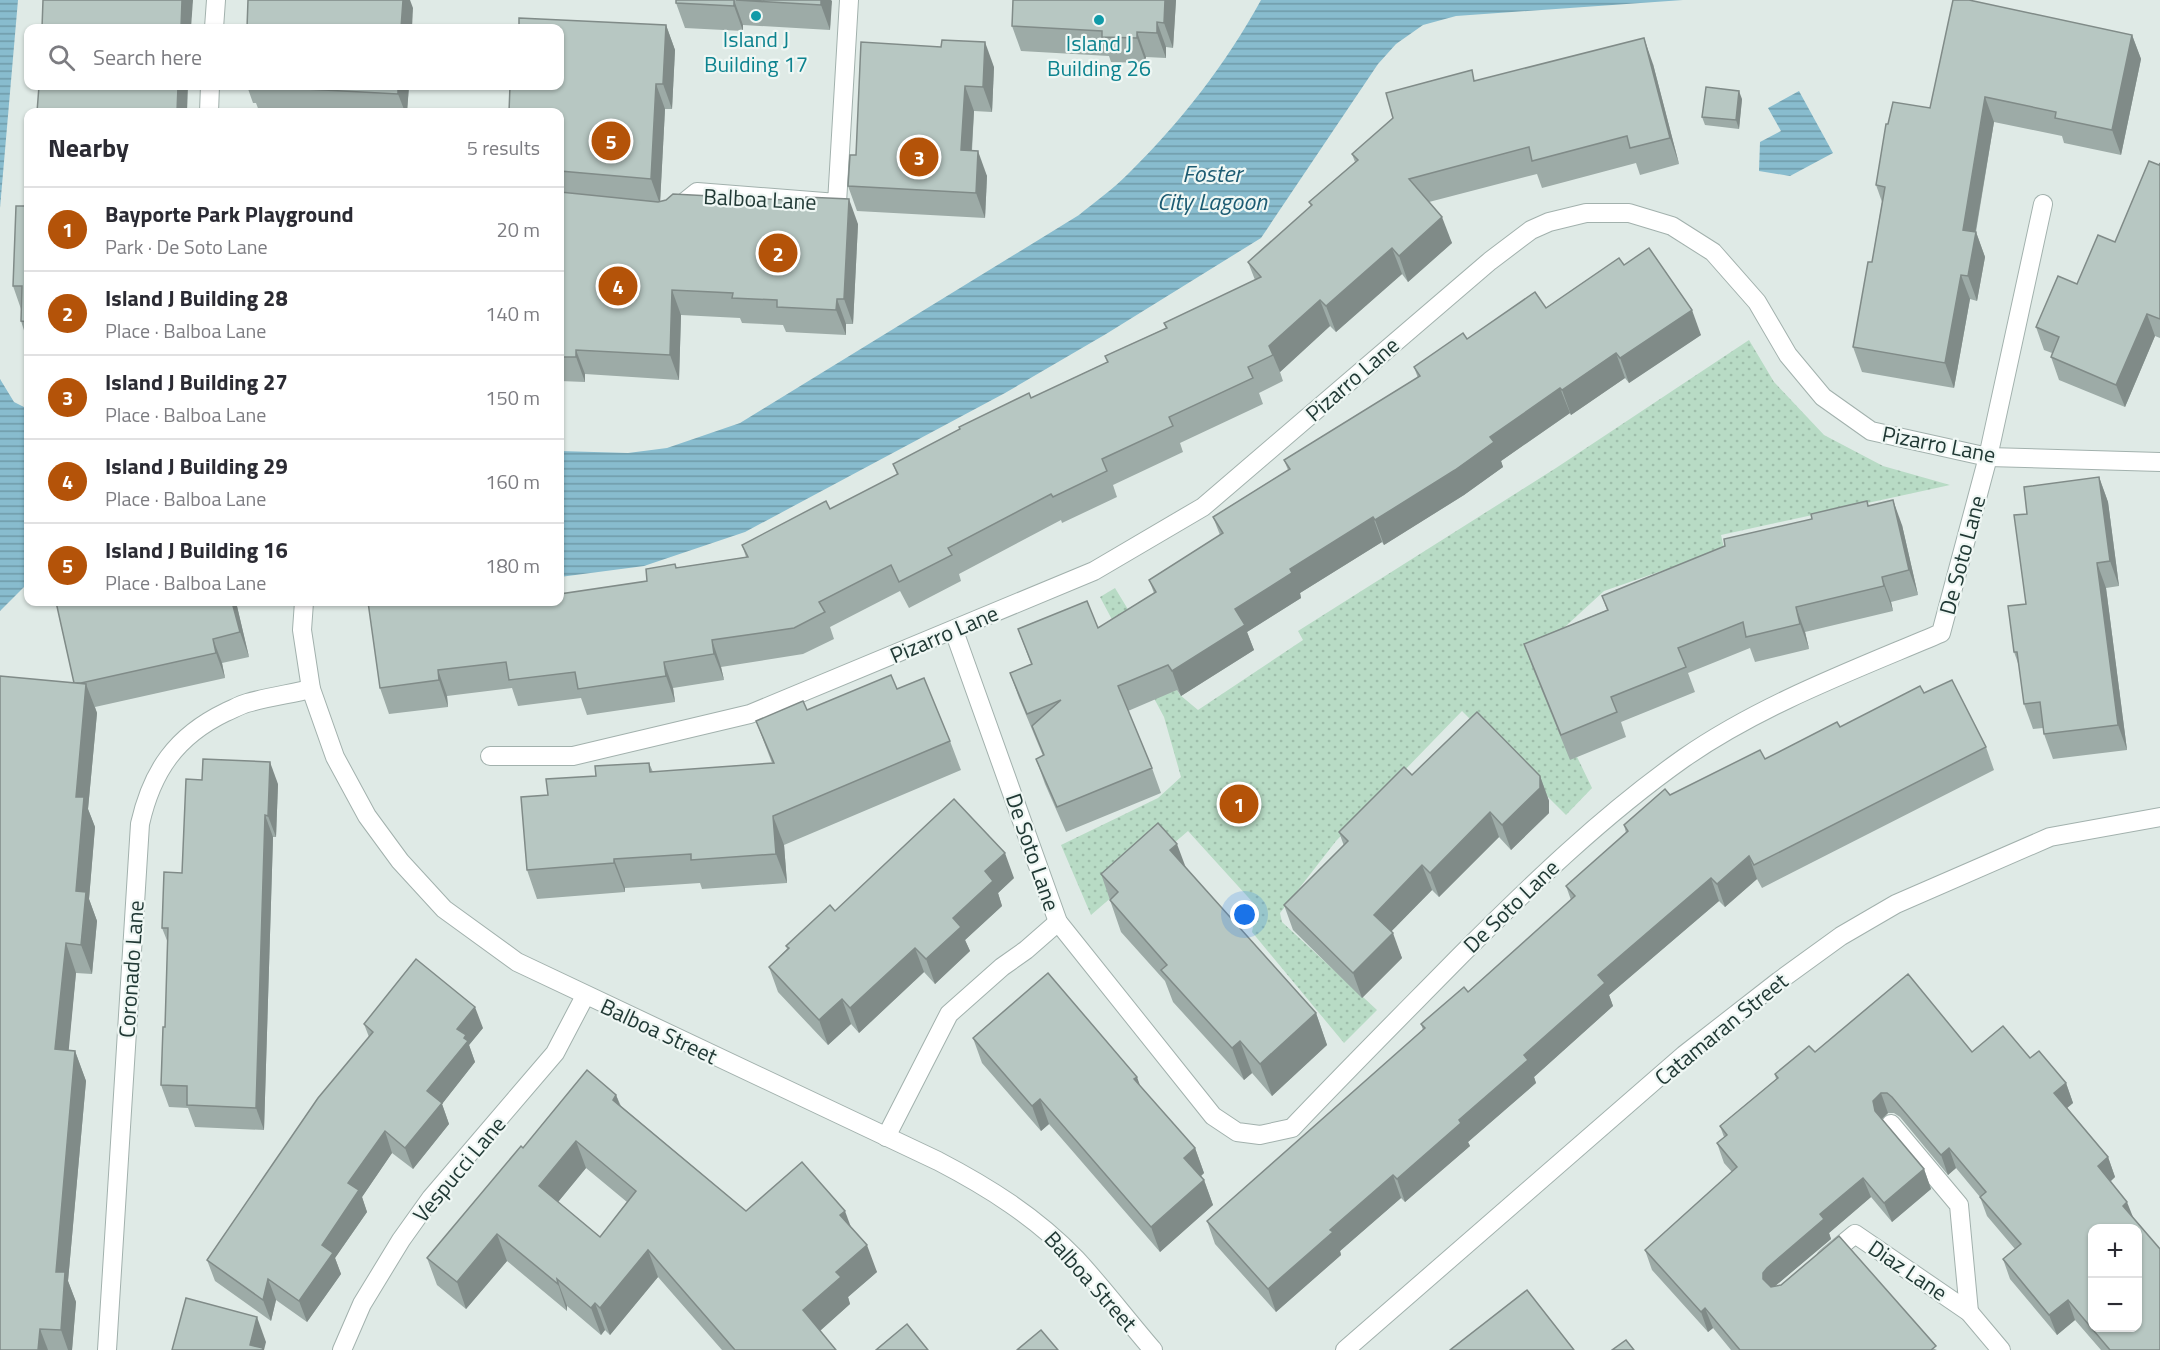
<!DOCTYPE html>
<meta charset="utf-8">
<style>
body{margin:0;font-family:"Titillium Web",sans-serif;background:#f7f7f7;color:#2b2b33}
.controls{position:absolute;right:18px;bottom:18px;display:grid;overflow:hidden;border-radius:12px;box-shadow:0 2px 4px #0004}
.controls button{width:54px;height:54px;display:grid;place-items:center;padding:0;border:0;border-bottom:2px solid #e1e1e2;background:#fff;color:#2b2b33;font:30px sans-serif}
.you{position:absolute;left:1245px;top:915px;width:21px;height:21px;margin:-15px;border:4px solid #fff;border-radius:50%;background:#1a73e8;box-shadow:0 0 0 9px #1a73e833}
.badge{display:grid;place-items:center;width:39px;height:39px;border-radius:50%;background:#b45309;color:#fff;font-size:20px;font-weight:700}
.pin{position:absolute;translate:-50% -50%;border:3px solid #fff;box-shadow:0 2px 6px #0006}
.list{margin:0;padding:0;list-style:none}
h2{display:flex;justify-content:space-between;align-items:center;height:78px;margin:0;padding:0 24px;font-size:26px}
h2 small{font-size:20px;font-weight:400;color:#7c7c81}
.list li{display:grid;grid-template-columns:39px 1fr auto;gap:18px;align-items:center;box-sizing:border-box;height:84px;padding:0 24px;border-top:2px solid #e1e1e2}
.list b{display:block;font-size:22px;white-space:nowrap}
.list p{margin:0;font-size:20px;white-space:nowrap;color:#7c7c81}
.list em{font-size:20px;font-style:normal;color:#7c7c81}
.icon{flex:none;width:33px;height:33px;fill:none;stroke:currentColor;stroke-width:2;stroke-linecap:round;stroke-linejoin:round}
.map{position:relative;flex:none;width:2160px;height:1350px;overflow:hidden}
.search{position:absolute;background:#fff;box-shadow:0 2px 4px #0004;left:24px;top:24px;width:540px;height:66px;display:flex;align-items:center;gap:15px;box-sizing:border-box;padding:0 21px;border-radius:12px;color:#7c7c81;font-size:22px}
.panel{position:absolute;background:#fff;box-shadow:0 2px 4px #0004;left:24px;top:108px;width:540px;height:498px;border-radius:12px}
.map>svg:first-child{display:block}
</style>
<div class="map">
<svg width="2160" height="1350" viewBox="0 0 2160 1350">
<defs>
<pattern id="park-dots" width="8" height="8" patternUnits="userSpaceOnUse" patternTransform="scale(1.5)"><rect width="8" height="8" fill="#b8dbc5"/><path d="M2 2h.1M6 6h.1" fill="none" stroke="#9ebdaa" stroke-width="1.8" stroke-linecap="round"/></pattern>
<pattern id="water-rules" width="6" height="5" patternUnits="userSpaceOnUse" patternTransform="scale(1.5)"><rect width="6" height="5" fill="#88bcce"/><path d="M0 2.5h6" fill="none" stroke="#6f9aa8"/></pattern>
</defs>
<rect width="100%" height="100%" fill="#dfeae6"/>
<path fill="url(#park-dots)" d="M1749 340 1774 382 1824 435 1883 466 1950 485 1721 535 1742 626 1690 561 1604 591 1530 659 1592 788 1566 815 1462 711 1336 841 1280 913 1282 922 1377 1010 1344 1043 1252 932 1257 907 1188 831 1091 915 1061 845 1158 798 1181 777 1164 717 1100 597 1115 588 1180 695 1198 710 1303 640 1298 631 1556 468Z"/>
<g fill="url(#water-rules)">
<path d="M0 0H18L0 208Z"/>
<path d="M1261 0H1683L1456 16 1423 25 1396 44 1378 64 1261 238 1106 334 1005 393 745 532 644 566 560 577V451L628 453 667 448 740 423 1079 215C1095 202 1113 189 1128 174 1180 123 1226 64 1261 0Z"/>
<path d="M1799 91 1833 153 1790 176 1759 171 1760 142 1781 131 1768 108Z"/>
<path d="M0 379 14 402 28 409V583L0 611Z"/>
</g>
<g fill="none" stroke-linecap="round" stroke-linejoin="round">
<defs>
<g id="minor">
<path d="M214 28 216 0"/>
<path d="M209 112 210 86"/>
<path d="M676 209 697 192 837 203 849 0"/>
<path d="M304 602 302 630 311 689 335 757 367 816 400 861 444 909 517 962 938 1161C988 1187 1036 1217 1076 1259 1103 1288 1127 1320 1153 1350"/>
<path d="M954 631 1058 922 1213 1116 1237 1132 1260 1135 1292 1128C1347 1070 1404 1013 1460 956 1531 885 1602 816 1684 758 1762 704 1854 670 1941 633L1988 457 2043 204"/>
<path d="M490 756H573L750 714 1094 571 1203 507 1490 261 1531 230 1549 222 1586 213H1629L1672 226 1713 252 1757 302 1788 355 1823 397 1871 431 1988 457 2160 462"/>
<path d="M1891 1124 1959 1205 1969 1312"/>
<path d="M886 1137 949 1014 1002 967 1026 950 1058 922"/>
<path d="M1826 1258 1855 1234 1969 1312 2001 1350"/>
<path d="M107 1350 140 824C152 771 176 736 226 712 233 709 240 705 247 703 268 697 290 694 311 689"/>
<path d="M342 1350 362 1304 401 1240 431 1198 555 1053 585 996"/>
<path d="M1345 1350 1684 1055 1779 981 1841 936 1896 904 2050 837 2160 817"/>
</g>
</defs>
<use href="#minor" stroke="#a2b1ad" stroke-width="20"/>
<use href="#minor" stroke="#fff" stroke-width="18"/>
</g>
<g fill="#9daba7" fill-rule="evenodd">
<path d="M676 0H831L830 30 743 25V31L685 28 676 3Z"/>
<path d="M1013 0H1176L1173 48 1166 47V58L1146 57V63L1111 62 1109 56 1021 51 1012 26Z"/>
<path d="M666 25 675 50 672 109H665L660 202 858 224 853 324H846V335L786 332 783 325 742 323 740 318 681 315 679 380 585 374V382L560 381V112Z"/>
<path d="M2132 35 2141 59 2121 155 2064 143 2062 136 1994 122 1976 232 1985 257 1977 301 1970 299 1954 388 1862 372 1853 347 1872 262 1882 202 1876 185 1888 124Z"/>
<path d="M1653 64 1679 164 1640 175 1636 163 1542 188 1537 174 1429 202 1452 243 1408 282 1402 274 1336 332 1330 326 1280 372 1283 381 1259 393 1263 404 1180 443 1183 452 1113 485 1117 497 1062 523 1061 520 959 574 961 581 909 608 900 591 830 627 834 639 803 654 721 667 724 680 673 688 675 702 587 715 581 698 518 706 512 688 447 696 448 707 389 714 380 688 560 602 647 581 676 568 746 557 742 545 830 509 897 475 893 464 1107 362 1105 356 1166 328 1164 323 1255 280 1248 262 1311 206 1309 202 1355 162 1352 154 1475 81Z"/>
<path d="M994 67 992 112 974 111 972 151 987 176 985 218 857 211 848 186 856 155Z"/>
<path d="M247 86H409L407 112H286L259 111 256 103H253Z"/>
<path d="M1742 99 1739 129 1705 125 1702 117Z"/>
<path d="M2160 163V338L2155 336 2125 407 2059 380 2051 357 2052 353 2044 350 2036 327 2115 242Z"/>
<path d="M28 186V343L21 321V309L13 286 28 206Z"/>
<path d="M1624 265 1701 335 1629 383 1625 378 1571 415 1570 413 1501 461 1503 467 1464 495 1384 545 1382 542 1300 593 1301 598 1247 632 1254 650 1181 696 1177 690 1128 711 1152 768 1161 793 1066 832 1045 784 1036 759 1043 756 1019 698 1010 673 1031 664 1018 629 1098 628 1154 593 1149 580 1220 535 1213 517 1288 470 1284 460 1418 378 1414 367 1467 339 1546 308Z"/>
<path d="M2099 477 2108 502 2119 586 2106 588 2127 750 2053 759 2044 734 2043 728 2033 729 2024 704 2019 666 2014 652 2026 604Z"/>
<path d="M1868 506 1902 525 1918 595 1891 602 1893 611 1805 632 1809 649 1755 662 1750 648 1688 673 1695 692 1621 722 1626 737 1570 760 1533 669 1524 644 1607 610 1602 596Z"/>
<path d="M56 602H236L249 657 222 663 225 678 95 707 97 713 88 809 95 827 89 899 97 921 92 974 76 973 68 1051H75L86 1081 68 1281 76 1302 72 1350H0L74 683Z"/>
<path d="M897 689 950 741 961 770 784 845 787 883 702 889 700 883 625 888V892L537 899 527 870 548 795 596 776 649 763 653 772 772 763 756 721Z"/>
<path d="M1924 693 1986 747 1994 770 1762 888 1757 879 1725 907 1719 901 1609 995 1613 1006 1534 1077 1536 1083 1468 1142 1470 1146 1405 1202 1401 1198 1340 1251 1341 1255 1276 1312 1215 1244 1207 1221 1423 1030 1421 1024 1468 992 1571 900 1566 886 1626 833 1624 825 1670 795 1765 759 1840 727Z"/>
<path d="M1412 775 1540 776 1549 801V813L1511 850 1499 837 1439 897 1432 890 1391 931 1402 958 1362 998 1293 930 1284 905 1344 846 1339 832Z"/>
<path d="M278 784 276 837H273L264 1130 195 1127 188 1108 169 1107 161 1085 165 1027 168 943 162 928 182 873Z"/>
<path d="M1186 868 1316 1013 1327 1045 1272 1096 1252 1073 1244 1080 1173 1002 1165 981 1121 932 1101 874Z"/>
<path d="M1014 878 998 893 1002 906 965 940 970 951 935 984 924 972 859 1033 851 1024 828 1045 778 992 769 967 787 949 786 946 835 911Z"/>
<path d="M364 1024 483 1028 469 1045 475 1062 442 1104 449 1124 413 1169 392 1153 362 1197 367 1212 335 1258 341 1274 307 1322 276 1300 271 1321 215 1281 207 1260 369 1037Z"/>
<path d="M973 1038 1195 1148 1204 1173 1201 1176 1204 1180 1213 1205 1160 1252 1049 1124 1041 1131 982 1063Z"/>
<path d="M1815 1052H1972L2030 1058 2066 1083 2073 1103 2067 1108 2108 1157 2115 1177 2110 1182 2160 1350H2101L2075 1320 2057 1335 2010 1279 2003 1259 2015 1249 1987 1216 1980 1197 1956 1168 1948 1175 1900 1117 1894 1113H1888L1882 1119 1924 1169 1931 1189 1892 1222 1871 1197 1829 1233 1831 1239 1775 1286 1937 1350H1731L1713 1328 1708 1332 1652 1270 1645 1250 1732 1172 1724 1163 1717 1143 1724 1137 1720 1126 1776 1079 1775 1074Z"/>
<path d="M616 1095 621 1106 746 1211 851 1228 877 1272 848 1297 850 1304 820 1331 836 1350H722L658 1277 610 1335 605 1330 601 1335 567 1306V1311L507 1261 466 1309 437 1285 427 1258 523 1148ZM586 1168 627 1202 600 1237 558 1202Z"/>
</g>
<g fill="#808b88">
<path d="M182 0H193L191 28H181Z"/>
<path d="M403 0H410L413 8 412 28H401Z"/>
<path d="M734 0 743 25V31L734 6Z"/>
<path d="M821 0H831L832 1 830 30 821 5Z"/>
<path d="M1165 0H1176L1173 48 1164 23Z"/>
<path d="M1157 22 1166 47V58L1157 33Z"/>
<path d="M666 25 675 50 672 109 663 84Z"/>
<path d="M1137 32 1146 57V63L1137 38Z"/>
<path d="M2132 35 2141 59 2121 155 2112 130Z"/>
<path d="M1644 38 1653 64 1679 164 1670 138Z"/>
<path d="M985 42 994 67 992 112 983 87Z"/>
<path d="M656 84 665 109 660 204 651 179Z"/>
<path d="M178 86H188L187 112H177Z"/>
<path d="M398 86H409L407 112H405L398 94Z"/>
<path d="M965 86 974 111 970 175 961 150Z"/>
<path d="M1739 91 1742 99 1739 129 1736 120Z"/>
<path d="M1985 97 1994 122 1972 252 1976 232 1985 257 1977 301 1968 276 1963 230Z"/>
<path d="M978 151 987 176 985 218 976 193Z"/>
<path d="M849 199 858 224 853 324 844 299Z"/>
<path d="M1442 217 1452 243 1408 282 1399 256Z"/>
<path d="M1392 248 1402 274 1336 332 1326 306Z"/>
<path d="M1961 275 1970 299 1954 388 1945 363Z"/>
<path d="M672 290 681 315 679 380 670 355Z"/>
<path d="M837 299 846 324V335L836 310Z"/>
<path d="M1320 300 1330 326 1280 372 1269 346Z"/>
<path d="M1692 310 1701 335 1629 383 1620 358Z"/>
<path d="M2147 314 2155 336 2125 407 2116 385Z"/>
<path d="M576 350 585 374V382L576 357Z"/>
<path d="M1616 353 1625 378 1571 415 1562 390Z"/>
<path d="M1560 388 1570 413 1501 461 1503 467 1464 495 1384 545 1375 520 1490 437Z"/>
<path d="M2099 477 2108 502 2119 586 2110 561Z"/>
<path d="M1893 500 1902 525 1918 595 1909 570Z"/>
<path d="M1373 517 1382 542 1300 593 1301 598 1247 632 1254 650 1181 696 1172 671 1235 609 1290 569Z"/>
<path d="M2097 563 2106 588 2127 750 2118 725Z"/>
<path d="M1882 577 1891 602 1893 611 1884 586Z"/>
<path d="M232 602H236L249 657 240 632Z"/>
<path d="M1796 607 1805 632 1809 649 1800 624Z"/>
<path d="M213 639 222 663 225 678 216 653Z"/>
<path d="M712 640 721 667 724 680 714 654Z"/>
<path d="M664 662 673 688 675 702 666 676Z"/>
<path d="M438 670 447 696 448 707 439 680Z"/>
<path d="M86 684 97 713 88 809 95 827 89 899 97 921 92 974 81 945 76 891V797Z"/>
<path d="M270 762 278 784 276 837 268 816Z"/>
<path d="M1540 776 1549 801V813L1511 850 1502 825Z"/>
<path d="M1490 812 1499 837 1439 897 1430 873Z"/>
<path d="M265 815 273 837 264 1130 256 1108Z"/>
<path d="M773 816 784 845 787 883 776 854Z"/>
<path d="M1177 844 1189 876 1170 850Z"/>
<path d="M1005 853 1014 878 998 893 1002 906 965 940 970 951 935 984 926 959 985 871Z"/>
<path d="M1749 856 1757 879 1725 907 1717 884Z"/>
<path d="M614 859 625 888V892L614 863Z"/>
<path d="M1422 865 1432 890 1383 940 1374 915Z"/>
<path d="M1711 878 1719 901 1609 995 1613 1006 1534 1077 1536 1083 1468 1142 1470 1146 1405 1202 1397 1179 1524 1055 1598 975Z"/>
<path d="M1393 933 1402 958 1362 998 1353 973Z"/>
<path d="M66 943 76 973 66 1079 55 1049Z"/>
<path d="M915 948 924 972 859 1033 850 1008Z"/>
<path d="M842 999 851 1024 828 1045 819 1020Z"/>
<path d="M475 1007 483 1028 469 1045 475 1062 442 1104 449 1124 413 1169 405 1148 427 1091 457 1029Z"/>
<path d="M1316 1013 1327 1045 1272 1096 1260 1064Z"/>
<path d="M1240 1041 1252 1073 1244 1080 1232 1048Z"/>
<path d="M75 1051 86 1081 68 1281 76 1302 72 1350H68L61 1330 56 1272Z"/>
<path d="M1137 1077 1146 1102 1134 1079Z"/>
<path d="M2066 1083 2073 1103 2061 1113 2054 1093Z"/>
<path d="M1881 1093 1888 1113 1880 1121 1875 1111 1873 1101Z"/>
<path d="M616 1095 626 1122 613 1100Z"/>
<path d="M1040 1099 1049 1124 1041 1131 1032 1106Z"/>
<path d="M385 1131 392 1153 362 1197 367 1212 335 1258 341 1274 307 1322 299 1301 322 1245 348 1183Z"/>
<path d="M576 1141 586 1168 549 1213 539 1186Z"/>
<path d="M1195 1148 1204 1173 1193 1183 1184 1158Z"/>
<path d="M1949 1148 1956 1168 1948 1175 1941 1155Z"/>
<path d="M2108 1157 2115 1177 2105 1186 2098 1166Z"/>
<path d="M1924 1169 1931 1189 1892 1222 1884 1203Z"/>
<path d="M1393 1175 1401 1198 1340 1251 1341 1255 1276 1312 1268 1289 1330 1230Z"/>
<path d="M1863 1178 1871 1197 1829 1233 1831 1239 1774 1287 1770 1293 1763 1279V1273L1767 1268 1820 1214Z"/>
<path d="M1204 1180 1213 1205 1160 1252 1151 1227Z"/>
<path d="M2127 1202 2135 1222 2123 1206Z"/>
<path d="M845 1211 855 1238 840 1215Z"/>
<path d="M497 1234 507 1261 466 1309 457 1282Z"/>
<path d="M867 1245 877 1272 848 1297 850 1304 813 1337 803 1310 836 1272Z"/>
<path d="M648 1250 658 1277 610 1335 600 1308Z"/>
<path d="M268 1279 276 1300 271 1321 263 1300Z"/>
<path d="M557 1279 567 1306V1311L558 1284Z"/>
<path d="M2068 1300 2075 1320 2057 1335 2049 1315Z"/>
<path d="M595 1303 605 1330 601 1335 591 1308Z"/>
<path d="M1705 1308 1713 1328 1708 1332 1701 1312Z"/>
<path d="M257 1317 266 1342 264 1350H252L250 1345Z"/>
<path d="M40 1329 48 1350H38Z"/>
</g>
<g fill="#b7c7c2" stroke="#808b88" stroke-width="1.5" fill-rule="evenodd">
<path d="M43 0H182L181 28H42Z"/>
<path d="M248 0H403L401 28H247Z"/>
<path d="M676 0H734V6L676 3Z"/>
<path d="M736 0H821V5Z"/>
<path d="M1013 0H1165L1164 23 1157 22V33L1137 32V38L1102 37V31L1012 26Z"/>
<path d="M1953 0H1969L2132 35 2112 130 2055 118 2056 112 1985 97 1963 230 1976 232 1968 276 1961 275 1945 363 1853 347 1868 262H1872L1885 187 1876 185 1886 124H1888L1893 102 1930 108Z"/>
<path d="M519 18 666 25 663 84H656L651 179 560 171V112H509L510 86H560V28H519Z"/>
<path d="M1644 38 1670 138 1630 148 1627 136 1532 161 1529 147 1409 179 1442 217 1399 256 1392 248 1326 306 1320 300 1269 346 1273 355 1248 367 1253 378 1169 417 1173 426 1102 459 1107 471 1053 497 1051 494 948 548 952 555 899 582 891 565 819 602 825 612 794 628 712 640 714 654 664 662 666 676 578 689 575 672 509 680 506 662 438 670 439 680 380 688 368 602H560V594L647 581 646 569 675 564 676 568 748 557 742 545 826 501 830 509 898 474 893 464 960 429 959 427 1029 393 1031 398 1108 362 1105 356 1167 328 1164 323 1261 277 1248 262 1312 205 1309 202 1358 160 1352 154 1393 118 1386 93 1472 70 1474 81Z"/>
<path d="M942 40 985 42 983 87 965 86 961 150 978 151 976 193 848 186 850 155H856L861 42 941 47Z"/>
<path d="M39 86H178L177 112H37Z"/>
<path d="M250 86H398V94Z"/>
<path d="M1706 87 1739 91 1736 120 1702 117Z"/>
<path d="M2149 161 2159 165 2160 163V319L2147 314 2116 385 2051 357 2059 337 2036 327 2058 276 2077 284 2098 235 2115 242Z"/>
<path d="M28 186V322L21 321 22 286H13L16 206H28Z"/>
<path d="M560 192 658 202 666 200 673 194 806 201V197L849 199 844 299H837L836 310 777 307V300L732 298 733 293 672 290 670 355 576 350V357H560Z"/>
<path d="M1649 248 1692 310 1620 358 1616 353 1562 390 1560 388 1490 437 1494 442 1455 470 1375 520 1373 517 1290 569 1292 573 1235 609 1245 625 1172 671 1168 665 1118 686 1152 768 1057 807 1036 759 1044 755 1032 726 1061 700 1027 714 1010 673 1032 664 1018 629 1087 601 1098 628 1156 592 1149 580 1223 533 1213 517 1290 469 1284 460 1420 376 1414 367 1463 333 1467 339 1535 292 1546 308 1619 258 1624 265Z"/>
<path d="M2099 477 2110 561 2097 563 2118 725 2044 734 2040 702 2024 704 2017 652H2014L2008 606 2026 604 2014 515 2027 514 2024 487Z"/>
<path d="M1893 500 1909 570 1882 577 1884 586 1796 607 1800 624 1746 637 1743 622 1678 648 1686 667 1611 697 1617 712 1561 735 1524 644 1608 610 1602 596 1725 546 1724 539 1812 519 1811 514 1867 501 1868 506Z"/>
<path d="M56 602H232L240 632 213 639 216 653 81 683H74Z"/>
<path d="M891 675 897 689 924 678 950 741 773 816 776 854 691 860V854L614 859V863L527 870 521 797 548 795 546 779 596 776 595 766 649 763 650 772 774 763 756 721 803 701 807 710Z"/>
<path d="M0 676 86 684 76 797H84L76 891 86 892 81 945 66 943 55 1049 75 1051 56 1272H65L61 1330 40 1329 38 1350H0Z"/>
<path d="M1952 680 1986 747 1754 865 1749 856 1717 884 1711 878 1598 975 1605 983 1524 1055 1528 1060 1459 1120 1461 1123 1397 1179 1393 1175 1330 1230 1333 1232 1268 1289 1207 1221 1425 1028 1421 1024 1464 987 1468 992 1575 896 1566 886 1628 831 1624 825 1665 789 1670 795 1760 750 1765 759 1837 722 1840 727 1920 686 1924 693Z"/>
<path d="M1477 712 1540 776V788L1502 825 1490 812 1430 873 1422 865 1374 915 1393 933 1353 973 1284 905 1348 841 1339 832 1404 767 1412 775Z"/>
<path d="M203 759 270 762 268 816 265 815 256 1108 187 1105V1086L161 1085 163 1027H165L168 928H162L164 872 182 873 186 779 202 780Z"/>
<path d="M954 799 1005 853 985 871 993 881 953 918 961 927 926 959 915 948 850 1008 842 999 819 1020 769 967 789 948 786 946 830 905 835 911Z"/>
<path d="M1158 823 1177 844 1170 850 1316 1013 1260 1064 1240 1041 1232 1048 1161 970 1167 965 1110 900 1118 892 1101 874Z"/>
<path d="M416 959 475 1007 457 1029 466 1035 464 1038 468 1041 427 1091 442 1103 405 1148 385 1131 348 1183 359 1190 322 1245 333 1253 299 1301 268 1279 263 1300 207 1260 318 1098 373 1032 364 1024Z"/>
<path d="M1048 973 1137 1077 1134 1079 1195 1148 1184 1158 1204 1180 1151 1227 1040 1099 1032 1106 973 1038Z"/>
<path d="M1908 974 1972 1052 2003 1026 2030 1058 2039 1051 2066 1083 2054 1093 2108 1157 2098 1166 2127 1202 2123 1206 2160 1249V1350H2110L2068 1300 2049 1315 2003 1259 2021 1244 1980 1197 1986 1192 1949 1148 1941 1155 1892 1097 1887 1093H1881L1873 1101 1875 1111 1924 1169 1884 1203 1863 1178 1820 1214 1824 1219 1767 1268 1763 1273V1279L1771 1287 1781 1285 1839 1236 1936 1346 1931 1350H1740L1705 1308 1701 1312 1645 1250 1737 1167 1717 1143 1727 1135 1720 1126 1778 1078 1775 1074 1809 1046 1815 1052ZM2092 1228H2138V1328H2092Z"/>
<path d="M587 1070 616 1095 613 1100 746 1211 802 1162 845 1211 840 1215 867 1245 836 1272 841 1277 803 1310 836 1350H735L648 1250 600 1308 595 1303 591 1308 557 1279 558 1284 497 1234 457 1282 427 1258 521 1146 523 1148ZM576 1141 636 1191 600 1237 539 1186Z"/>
<path d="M1527 1290 1574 1350H1450Z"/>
<path d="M186 1298 257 1317 250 1345 263 1348 262 1350H172Z"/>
<path d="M907 1324 928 1350H876Z"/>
<path d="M1041 1330 1058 1350H1017Z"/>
<path d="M1626 1340 1634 1350H1612Z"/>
</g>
<g fill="#0f9aa8" stroke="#eff7f4" stroke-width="2">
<circle cx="756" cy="16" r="6"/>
<circle cx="1099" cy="20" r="6"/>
</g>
<g text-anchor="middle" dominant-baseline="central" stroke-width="4.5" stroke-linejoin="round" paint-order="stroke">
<g font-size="22" fill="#0d838f" stroke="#eff7f4">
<text x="756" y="39">Island J<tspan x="756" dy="25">Building 17</tspan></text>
<text x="1099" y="43">Island J<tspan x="1099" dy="25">Building 26</tspan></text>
</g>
<g font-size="22" fill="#213935" stroke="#eff7f4">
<text transform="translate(760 199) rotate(3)">Balboa Lane</text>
<text transform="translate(1352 379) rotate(-41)">Pizarro Lane</text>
<text transform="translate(1939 444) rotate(11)">Pizarro Lane</text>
<text transform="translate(1962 555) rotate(-75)">De Soto Lane</text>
<text transform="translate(944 634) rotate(-23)">Pizarro Lane</text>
<text transform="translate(1033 852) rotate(71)">De Soto Lane</text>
<text transform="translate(1511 906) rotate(-44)">De Soto Lane</text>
<text transform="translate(131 969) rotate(-86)">Coronado Lane</text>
<text transform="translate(1721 1029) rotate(-39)">Catamaran Street</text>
<text transform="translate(659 1031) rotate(25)">Balboa Street</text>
<text transform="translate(459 1169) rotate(-50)">Vespucci Lane</text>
<text transform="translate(1908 1270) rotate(34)">Diaz Lane</text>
<text transform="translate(1091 1281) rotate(48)">Balboa Street</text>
</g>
<g font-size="24" font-style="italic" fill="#1d5c73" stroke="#eff7f4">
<text x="1212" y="173">Foster<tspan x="1212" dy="28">City Lagoon</tspan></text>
</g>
</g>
</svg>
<div class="controls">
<button>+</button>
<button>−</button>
</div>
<div class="you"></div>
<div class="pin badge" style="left:1239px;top:804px">1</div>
<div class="pin badge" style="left:778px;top:253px">2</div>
<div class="pin badge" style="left:919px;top:157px">3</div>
<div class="pin badge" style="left:618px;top:286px">4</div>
<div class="pin badge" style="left:611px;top:141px">5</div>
<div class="search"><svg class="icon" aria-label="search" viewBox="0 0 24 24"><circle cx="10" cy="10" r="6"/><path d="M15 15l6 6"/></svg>Search here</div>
<section class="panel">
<h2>Nearby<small>5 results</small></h2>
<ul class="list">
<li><span class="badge">1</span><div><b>Bayporte Park Playground</b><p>Park · De Soto Lane</p></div><em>20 m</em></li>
<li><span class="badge">2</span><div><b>Island J Building 28</b><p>Place · Balboa Lane</p></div><em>140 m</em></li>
<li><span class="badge">3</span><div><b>Island J Building 27</b><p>Place · Balboa Lane</p></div><em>150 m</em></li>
<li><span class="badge">4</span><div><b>Island J Building 29</b><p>Place · Balboa Lane</p></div><em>160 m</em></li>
<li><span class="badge">5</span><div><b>Island J Building 16</b><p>Place · Balboa Lane</p></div><em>180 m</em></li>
</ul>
</section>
</div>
